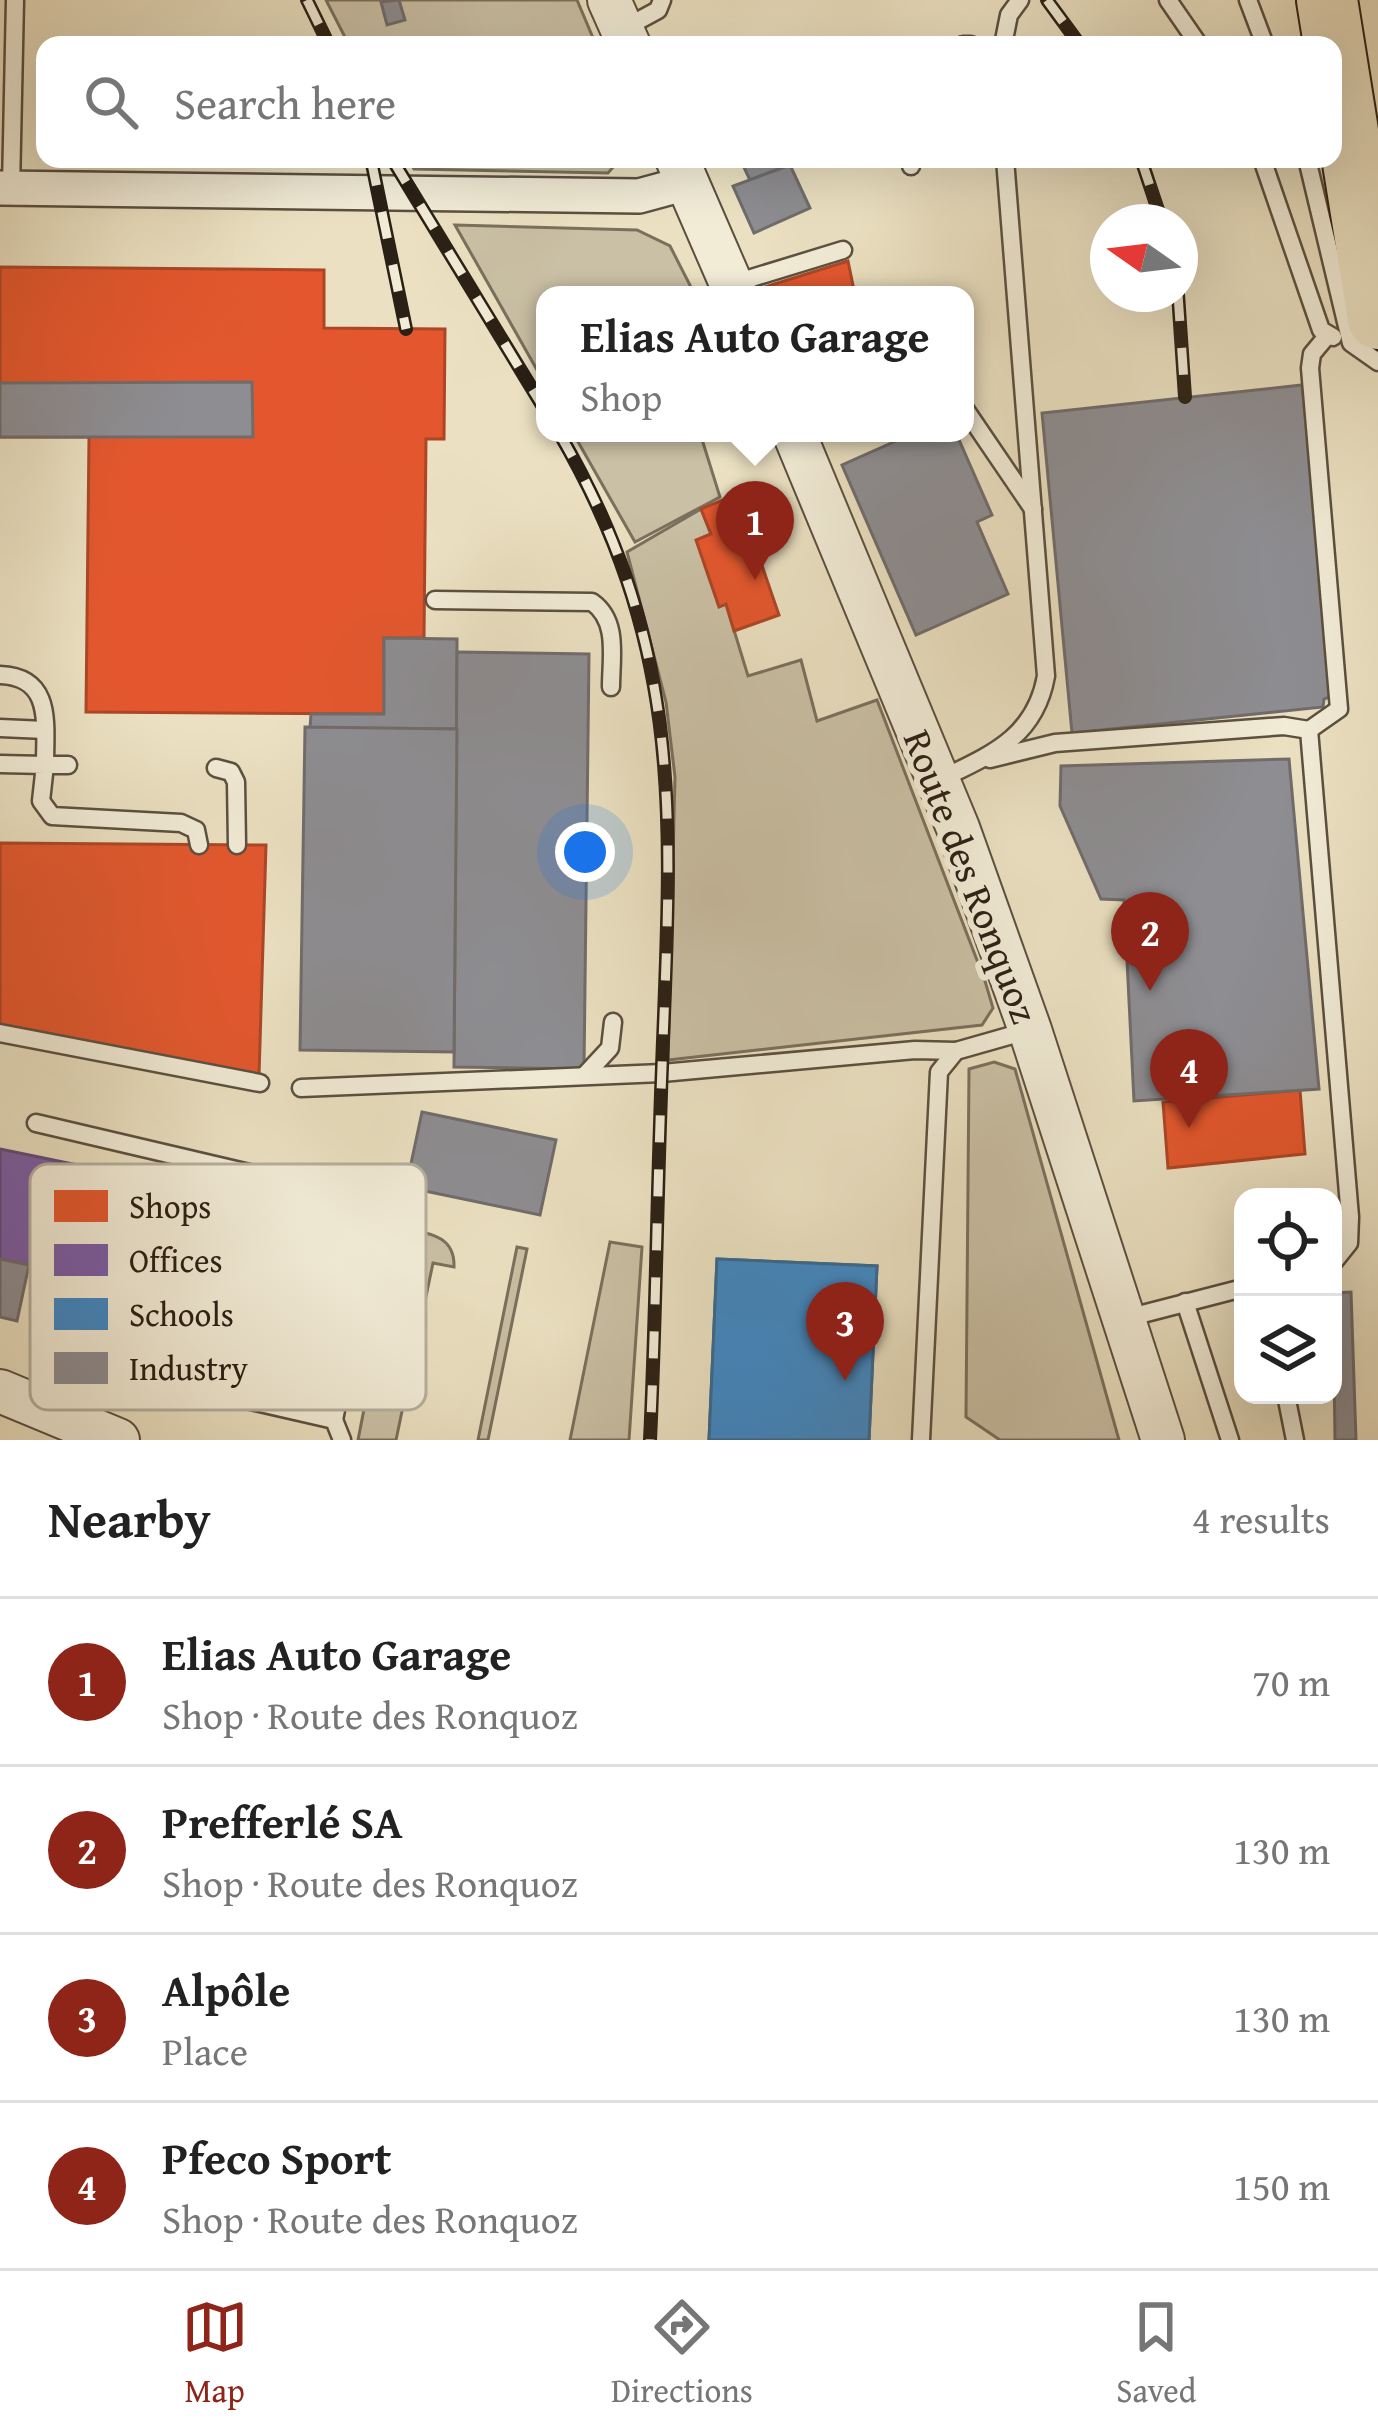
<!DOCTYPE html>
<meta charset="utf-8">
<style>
body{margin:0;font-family:"Gentium Book Plus",serif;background:#f6f6f6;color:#222}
.controls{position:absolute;right:36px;bottom:36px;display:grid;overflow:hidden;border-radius:24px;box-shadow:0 12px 48px #0002}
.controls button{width:108px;height:108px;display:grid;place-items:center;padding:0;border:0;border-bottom:3px solid #e0e0e0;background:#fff;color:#222;font:60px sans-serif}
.compass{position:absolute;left:1090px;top:204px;width:108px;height:108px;border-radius:50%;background:#fff;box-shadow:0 12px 48px #0002;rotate:284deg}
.you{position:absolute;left:585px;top:852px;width:42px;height:42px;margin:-30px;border:9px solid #fff;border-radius:50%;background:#1a73e8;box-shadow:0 0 0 18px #1a73e833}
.badge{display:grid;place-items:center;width:78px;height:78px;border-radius:50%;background:#8f2418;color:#fff;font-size:39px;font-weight:700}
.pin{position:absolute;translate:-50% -99px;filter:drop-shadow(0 3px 6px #0008)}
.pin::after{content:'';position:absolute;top:63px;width:42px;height:36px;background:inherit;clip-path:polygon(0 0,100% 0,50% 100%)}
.popup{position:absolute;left:536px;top:286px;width:438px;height:156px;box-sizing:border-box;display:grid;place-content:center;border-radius:24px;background:#fff;filter:drop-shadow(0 3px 9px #0005);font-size:39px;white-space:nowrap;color:#767676}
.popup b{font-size:45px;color:#222}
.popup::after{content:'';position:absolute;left:50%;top:100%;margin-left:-24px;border:24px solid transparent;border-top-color:#fff}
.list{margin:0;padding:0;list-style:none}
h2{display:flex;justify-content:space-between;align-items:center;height:156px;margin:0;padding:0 48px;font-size:51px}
h2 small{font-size:39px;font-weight:400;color:#767676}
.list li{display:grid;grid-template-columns:78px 1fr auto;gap:36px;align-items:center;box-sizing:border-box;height:168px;padding:0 48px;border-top:3px solid #e0e0e0}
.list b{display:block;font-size:45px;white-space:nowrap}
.list p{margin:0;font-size:39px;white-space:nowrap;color:#767676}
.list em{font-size:39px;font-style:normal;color:#767676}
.icon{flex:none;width:66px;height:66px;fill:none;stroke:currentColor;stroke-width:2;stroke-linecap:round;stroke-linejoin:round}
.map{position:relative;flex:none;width:1378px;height:1440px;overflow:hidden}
.search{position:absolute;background:#fff;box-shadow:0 12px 48px #0002;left:36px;right:36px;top:36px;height:132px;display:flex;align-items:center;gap:30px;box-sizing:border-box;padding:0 42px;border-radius:24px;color:#767676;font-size:45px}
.sheet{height:828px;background:#fff}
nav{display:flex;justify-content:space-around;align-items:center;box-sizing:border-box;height:168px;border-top:3px solid #e0e0e0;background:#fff;font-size:33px;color:#767676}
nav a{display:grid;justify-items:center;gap:6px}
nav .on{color:#8f2418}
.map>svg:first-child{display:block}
</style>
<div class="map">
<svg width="1378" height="1440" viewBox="0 0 1378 1440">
<rect width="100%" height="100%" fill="#ebe1c2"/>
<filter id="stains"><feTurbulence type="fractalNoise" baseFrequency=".00167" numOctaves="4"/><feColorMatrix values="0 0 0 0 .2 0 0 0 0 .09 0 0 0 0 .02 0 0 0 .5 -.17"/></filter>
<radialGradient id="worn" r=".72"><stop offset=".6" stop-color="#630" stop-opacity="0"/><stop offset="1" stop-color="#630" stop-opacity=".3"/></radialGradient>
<g fill="#cac0a5" stroke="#7a705d" stroke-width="3">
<path d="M326 0H577L596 45H349Z"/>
<path d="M408 159H620L608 173 414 169Z"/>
<path d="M455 225 637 230 670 246 695 295H545V384Z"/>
<path d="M573 433H700L720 497 635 542Z"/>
<path d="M701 509 711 534 697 540 719 606 726 604 748 676 801 660 817 721 877 700 985 981 993 1008 982 1025 668 1060 675 777 666 702 627 552Z"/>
<path d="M994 1062 1015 1069 1119 1440H1000L966 1417 969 1069Z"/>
<path d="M409 1229C433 1234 455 1238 454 1267L433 1263 396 1440H358L374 1358 357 1353 380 1244 387 1234Z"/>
<path d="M610 1242 642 1247 629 1440H570Z"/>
<path d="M517 1247 527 1249 488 1440H478Z"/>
</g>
<g fill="#e4572e" stroke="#ac4626" stroke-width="3">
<path d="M848 261 855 295H769L765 287Z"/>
<path d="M0 267 324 270V328L445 329 444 439H426L424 638H384V714L86 712 89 437H0Z"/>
<path d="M725 499 737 526 747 522 779 615 734 631 726 604 719 607 696 540 711 534 701 509Z"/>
<path d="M0 843 266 845 259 1076 0 1033Z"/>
<path d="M1300 1090 1305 1154 1168 1168 1163 1102Z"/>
</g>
<path fill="#7b5ea7" stroke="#634b7b" stroke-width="3" d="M0 1149 92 1168 83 1209 147 1222 133 1287 0 1259Z"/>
<g fill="#3f88c5" stroke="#396990" stroke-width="3">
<path d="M717 1259 877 1266 869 1440H815L821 1322 764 1319 758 1440H709Z"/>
<path d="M717 1259 877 1266 869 1440H709Z"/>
</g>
<g fill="#8d8d92" stroke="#706c6c" stroke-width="3">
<path d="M399 0 405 20 387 25 381 2Z"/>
<path d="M740 159H801L802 160 750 180Z"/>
<path d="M790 165 810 208 754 233 733 186Z"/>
<path d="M252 382 253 437H0V383Z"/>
<path d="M1302 385 1335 695 1324 699 1323 707 1072 733 1042 413Z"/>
<path d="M914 433H956L992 515 977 522 1008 594 916 635 842 465Z"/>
<path d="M384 638 457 639V729L310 728 311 714H384Z"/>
<path d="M457 652 589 654 584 1069 454 1067Z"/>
<path d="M305 727 457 729 454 1052 300 1050Z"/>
<path d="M1289 759 1319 1089 1134 1101 1124 900 1101 899 1060 806 1061 766Z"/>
<path d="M422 1112 556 1140 540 1215 406 1187Z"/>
<path d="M0 1259 29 1265 17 1321 0 1317Z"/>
<path d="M1351 1292 1356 1440H1335L1333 1293Z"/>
</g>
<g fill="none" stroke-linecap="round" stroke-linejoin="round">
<defs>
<g id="service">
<path d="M1168 0 1199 45"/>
<path d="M1248 0 1265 45"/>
<path d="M623 29 658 10 662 0"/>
<path d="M963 45H971"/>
<path d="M1003 45 1009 15 1020 0"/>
<path d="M911 159V166"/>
<path d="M1262 159 1321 330 1333 337"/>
<path d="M1307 159 1351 343 1378 362"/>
<path d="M11 188 15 0"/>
<path d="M732 284 843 250"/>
<path d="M965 409 1033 509"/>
<path d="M435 600 592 602C619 621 611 657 611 687"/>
<path d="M0 675C53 677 45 723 45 765H68"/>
<path d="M0 728 45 730"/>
<path d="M1309 730 1339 709 1310 368 1312 354 1327 336"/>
<path d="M990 759 1055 743 1284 726 1309 730 1350 1217 1349 1243 1333 1263"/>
<path d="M0 764 45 765 41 801 52 816 181 823 196 830 199 845"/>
<path d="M216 768 231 772 236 782 237 845"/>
<path d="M939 780C990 755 1035 738 1046 676L1005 159"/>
<path d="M0 1033 260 1083"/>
<path d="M585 1075 610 1048 613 1022"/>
<path d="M301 1088 662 1073 915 1050 956 1051"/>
<path d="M36 1123 377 1203 334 1420"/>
<path d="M377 1203 400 1210"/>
<path d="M1185 1302 1230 1440"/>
<path d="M1123 1319 1243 1288"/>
<path d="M103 1367 334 1420 342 1440"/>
<path d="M1286 1395 1295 1440"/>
<path d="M921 1440 939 1072 956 1051 1030 1030"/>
</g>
<path id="minor" d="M0 188 639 196 687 183"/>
<g id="tertiary">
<path d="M609 0 629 45"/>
<path d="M677 159 736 295"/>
<path d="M794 433 958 828 1030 1030 1163 1440"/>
<path d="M0 1391 118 1440"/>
</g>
<path id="motorway" d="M1327 0 1378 319"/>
</defs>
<use href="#service" stroke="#5b5040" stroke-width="21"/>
<use href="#minor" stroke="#5b5040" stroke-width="38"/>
<use href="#tertiary" stroke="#5b5040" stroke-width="46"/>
<use href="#motorway" stroke="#2b2015" stroke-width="64"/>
<use href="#service" stroke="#f2ecd7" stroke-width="16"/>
<use href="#minor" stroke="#f2ecd7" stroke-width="33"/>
<use href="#tertiary" stroke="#f2ecd7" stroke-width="42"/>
<use href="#motorway" stroke="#ebe1c2" stroke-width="60"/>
<defs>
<g id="rail">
<path d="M307 0 329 45"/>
<path d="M1047 0 1080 45"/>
<path d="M371 159 406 329"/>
<path d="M392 159 545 410"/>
<path d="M1141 159 1162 222"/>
<path d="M1178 294 1185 397"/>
<path d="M559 433C687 652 671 826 662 1067 657 1192 656 1316 650 1440"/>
</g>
</defs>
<use href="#rail" stroke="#2b2015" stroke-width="14"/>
<use href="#rail" stroke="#f2ecd7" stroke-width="9" stroke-dasharray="27" stroke-linecap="butt"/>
</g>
<g text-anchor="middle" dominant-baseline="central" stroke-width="12" stroke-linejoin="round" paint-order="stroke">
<g font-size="39" fill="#2b2015" stroke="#f2ecd7">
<text transform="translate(972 876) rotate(69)">Route des Ronquoz</text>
</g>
</g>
<rect x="30" y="1164" width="396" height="246" rx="18" fill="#f2ecd7" stroke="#b6af9d" stroke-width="3"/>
<rect x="54" y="1190" width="54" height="32" fill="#e4572e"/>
<rect x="54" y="1244" width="54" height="32" fill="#7b5ea7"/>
<rect x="54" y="1298" width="54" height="32" fill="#3f88c5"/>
<rect x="54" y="1352" width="54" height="32" fill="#8d8d92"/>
<g font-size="33" fill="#2b2015">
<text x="129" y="1218">Shops</text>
<text x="129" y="1272">Offices</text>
<text x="129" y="1326">Schools</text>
<text x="129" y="1380">Industry</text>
</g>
<rect width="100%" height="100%" filter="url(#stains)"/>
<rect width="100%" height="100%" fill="url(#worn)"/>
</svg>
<div class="controls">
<button><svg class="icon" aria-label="locate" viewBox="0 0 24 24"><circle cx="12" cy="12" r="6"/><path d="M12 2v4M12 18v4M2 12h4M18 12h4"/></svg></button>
<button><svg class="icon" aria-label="layers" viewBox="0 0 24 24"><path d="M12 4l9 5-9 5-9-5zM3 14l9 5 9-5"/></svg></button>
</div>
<svg class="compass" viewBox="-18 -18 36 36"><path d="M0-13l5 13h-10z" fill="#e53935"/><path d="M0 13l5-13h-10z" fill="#767676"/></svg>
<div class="you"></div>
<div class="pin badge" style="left:755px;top:580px">1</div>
<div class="popup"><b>Elias Auto Garage</b>Shop</div>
<div class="pin badge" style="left:1150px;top:991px">2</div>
<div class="pin badge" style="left:845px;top:1381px">3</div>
<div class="pin badge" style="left:1189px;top:1128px">4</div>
<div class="search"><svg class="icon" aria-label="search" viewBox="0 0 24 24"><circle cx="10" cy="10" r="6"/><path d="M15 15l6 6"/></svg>Search here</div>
</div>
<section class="sheet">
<h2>Nearby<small>4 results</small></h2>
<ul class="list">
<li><span class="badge">1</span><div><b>Elias Auto Garage</b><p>Shop · Route des Ronquoz</p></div><em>70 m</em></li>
<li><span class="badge">2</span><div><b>Prefferlé SA</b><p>Shop · Route des Ronquoz</p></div><em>130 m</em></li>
<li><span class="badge">3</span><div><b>Alpôle</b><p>Place</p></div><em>130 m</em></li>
<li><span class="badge">4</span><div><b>Pfeco Sport</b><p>Shop · Route des Ronquoz</p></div><em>150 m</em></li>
</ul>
</section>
<nav>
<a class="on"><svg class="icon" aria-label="map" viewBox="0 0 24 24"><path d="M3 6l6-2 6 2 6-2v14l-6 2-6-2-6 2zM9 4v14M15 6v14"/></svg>Map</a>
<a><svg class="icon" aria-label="directions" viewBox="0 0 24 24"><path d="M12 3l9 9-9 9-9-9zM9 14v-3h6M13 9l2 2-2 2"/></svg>Directions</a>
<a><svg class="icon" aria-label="saved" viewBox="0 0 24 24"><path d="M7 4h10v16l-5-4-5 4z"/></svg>Saved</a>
</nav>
